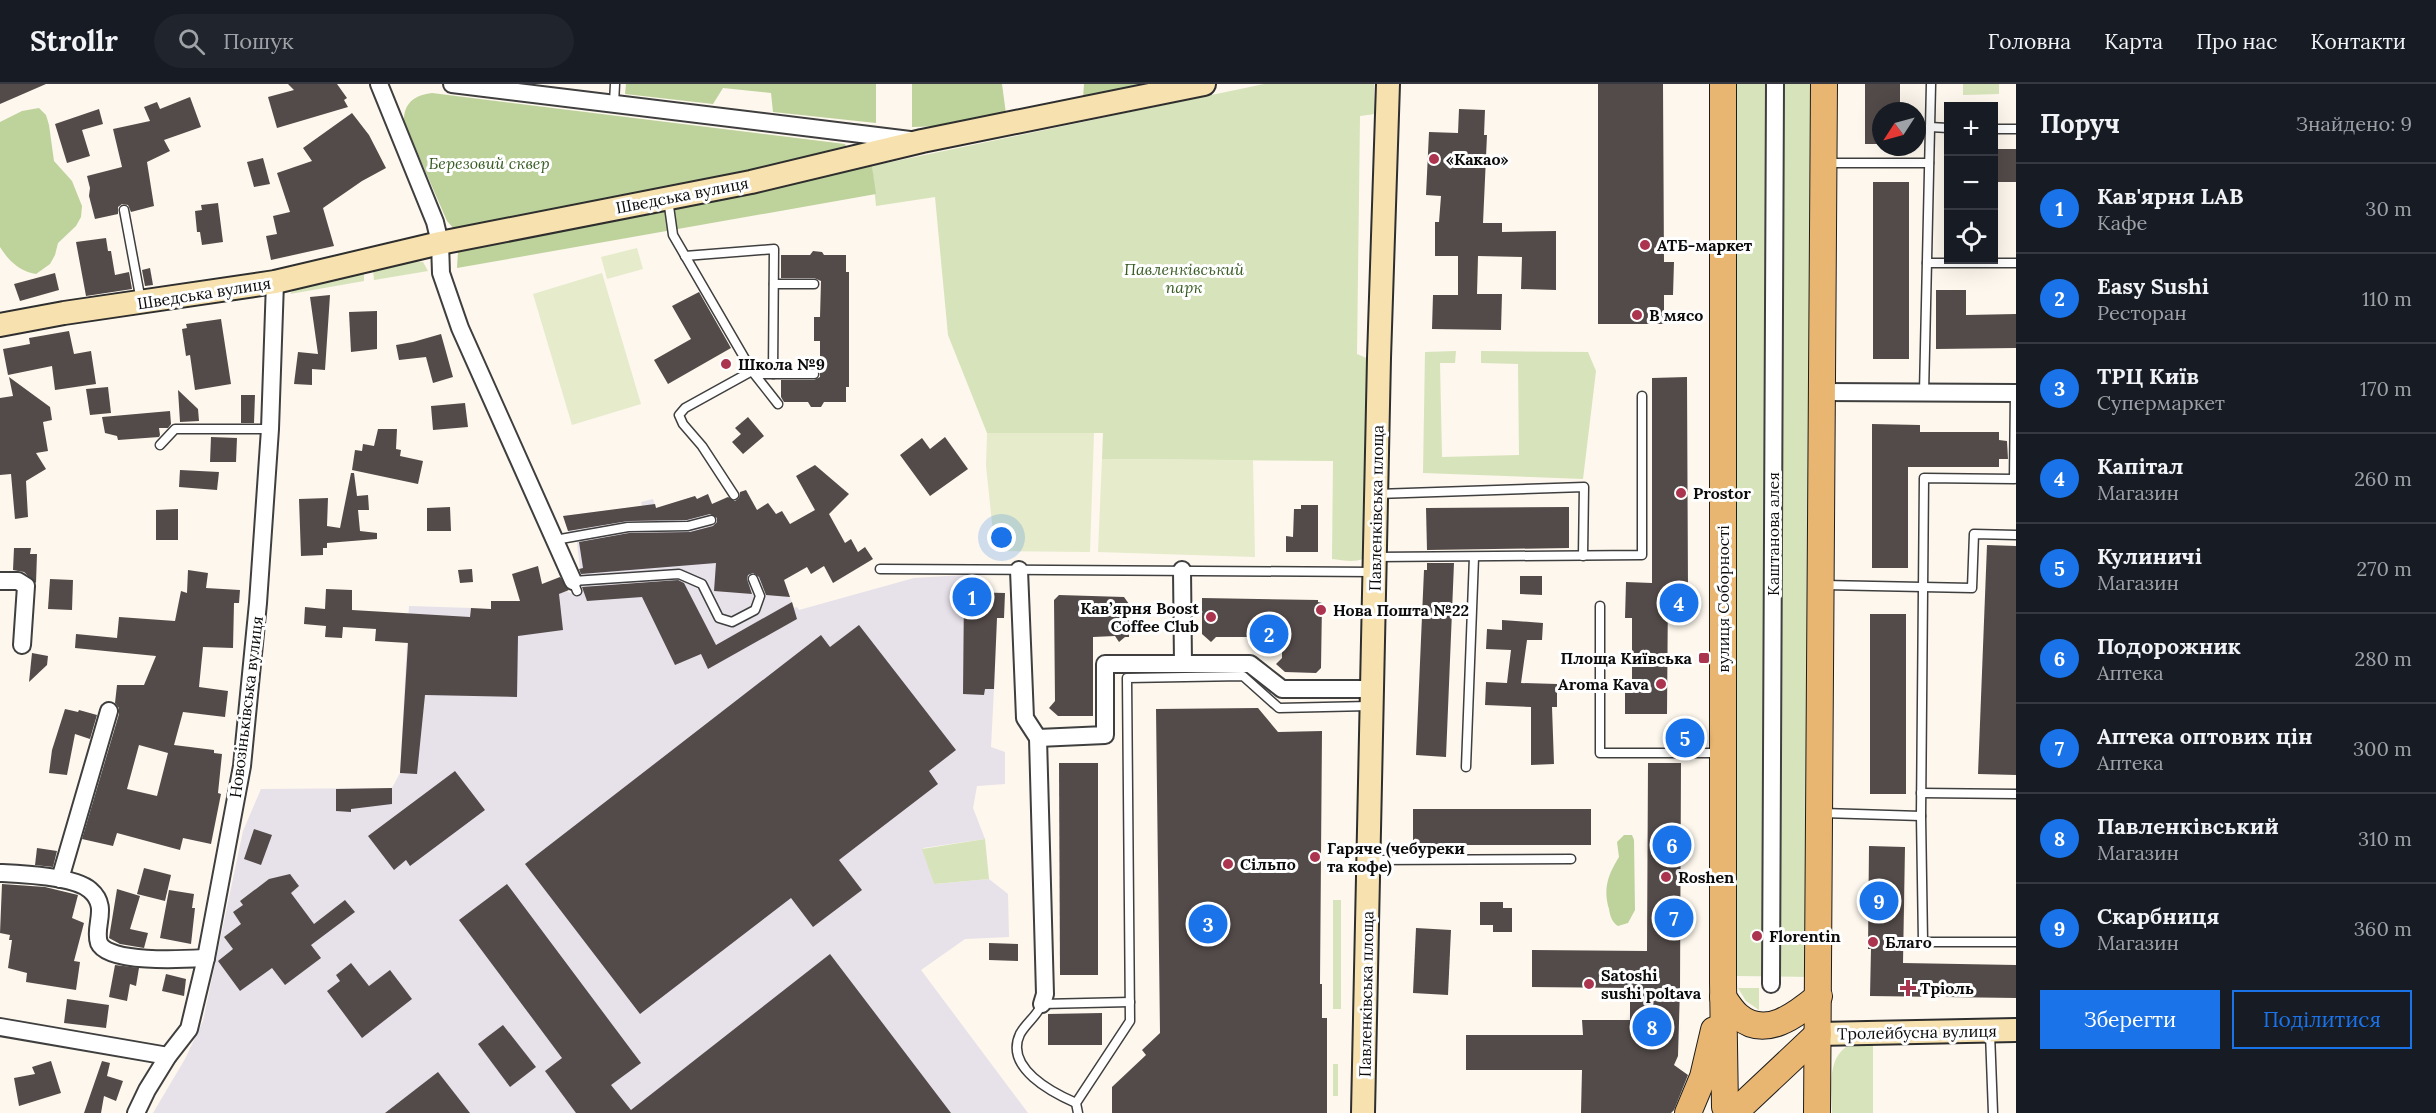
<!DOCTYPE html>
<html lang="uk">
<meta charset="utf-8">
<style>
body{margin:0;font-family:Lora,serif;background:#20242c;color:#f1f3f6}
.controls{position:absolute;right:18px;top:18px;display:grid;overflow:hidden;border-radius:0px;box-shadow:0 6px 24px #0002}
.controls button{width:54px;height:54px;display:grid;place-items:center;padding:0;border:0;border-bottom:2px solid #363941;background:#171b24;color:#f1f3f6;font:30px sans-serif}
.compass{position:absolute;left:1872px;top:18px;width:54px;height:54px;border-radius:50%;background:#171b24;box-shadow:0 6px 24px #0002;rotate:234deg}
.you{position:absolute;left:1002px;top:454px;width:21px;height:21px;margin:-15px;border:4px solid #fff;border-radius:50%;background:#1a73e8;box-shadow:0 0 0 9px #1a73e833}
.badge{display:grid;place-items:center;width:39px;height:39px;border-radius:50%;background:#1a73e8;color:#fff;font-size:20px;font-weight:700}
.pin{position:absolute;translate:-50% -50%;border:3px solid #fff;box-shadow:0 2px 6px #0006}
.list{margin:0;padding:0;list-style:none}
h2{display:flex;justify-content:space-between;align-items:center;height:78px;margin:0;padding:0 24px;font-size:26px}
h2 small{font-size:20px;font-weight:400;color:#9ea1a6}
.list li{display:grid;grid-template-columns:39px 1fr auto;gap:18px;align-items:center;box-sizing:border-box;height:90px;padding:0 24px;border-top:2px solid #363941}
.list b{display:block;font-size:22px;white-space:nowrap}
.list p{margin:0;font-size:20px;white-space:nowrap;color:#9ea1a6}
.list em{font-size:20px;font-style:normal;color:#9ea1a6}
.actions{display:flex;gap:12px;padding:18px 24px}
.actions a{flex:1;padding:14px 0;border:2px solid #1a73e8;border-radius:0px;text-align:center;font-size:21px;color:#1a73e8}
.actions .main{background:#1a73e8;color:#fff}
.icon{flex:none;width:33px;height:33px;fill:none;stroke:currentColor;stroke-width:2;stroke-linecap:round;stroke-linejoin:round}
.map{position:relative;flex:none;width:2016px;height:1029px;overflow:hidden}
header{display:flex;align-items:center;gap:36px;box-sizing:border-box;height:84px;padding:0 30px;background:#171b24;border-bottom:2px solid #363941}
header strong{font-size:28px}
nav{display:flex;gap:33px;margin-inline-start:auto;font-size:21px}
.search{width:420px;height:54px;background:#20242c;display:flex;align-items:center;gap:15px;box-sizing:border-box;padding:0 21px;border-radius:33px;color:#9ea1a6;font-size:22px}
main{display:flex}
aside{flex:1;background:#171b24}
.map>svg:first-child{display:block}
</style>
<header>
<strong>Strollr</strong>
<div class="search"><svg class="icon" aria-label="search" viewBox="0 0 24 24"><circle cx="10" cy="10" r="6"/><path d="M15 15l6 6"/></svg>Пошук</div>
<nav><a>Головна</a><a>Карта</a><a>Про нас</a><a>Контакти</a></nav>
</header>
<main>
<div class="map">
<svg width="2016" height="1029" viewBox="0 0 2016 1029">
<rect width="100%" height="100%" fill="#fdf7ed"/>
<path fill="#e7e1ea" d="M708 410 712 420 727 413 782 493 794 524 797 523 799 526 914 494 964 491V604L994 605 991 663 1005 668V700L977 702 973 724 985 755 923 764 934 800 989 795 1008 810 1009 853 965 855 921 886 1028 1029H153L185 975 203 937 243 747 261 705 392 704 400 689 409 522 471 524 470 533 567 507 570 509 582 505 577 458 568 447 563 432 642 422 641 418 653 415 656 424 695 412 697 415Z"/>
<g fill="#d7e3ba">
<path d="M1264 0H1374L1375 30 1360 32 1357 270 1371 276 1367 472C1359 480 1343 476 1332 475L1333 377 1102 375 1103 349H987L948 251 935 113 876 122 872 82Z"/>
<path d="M1736 0H1814L1811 893 1737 892Z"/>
<path d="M1963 0H1999V10L1963 11Z"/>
<path d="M411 177 423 178 428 187 374 196 373 186Z"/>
<path d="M364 187V197L290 210 297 203Z"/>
<path d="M1456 267 1455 279H1440L1442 373 1519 371 1518 280 1481 279V267L1588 268 1596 287 1583 395 1423 389 1425 268Z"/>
<path d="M985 755 989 795 934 800 922 765Z"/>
<rect x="1333" y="816" width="8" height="109"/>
<path d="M1738 904H1759V926L1746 917Z"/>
<path d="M1854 959H1873V1029H1832C1832 1003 1825 970 1854 959Z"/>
<rect x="1333" y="980" width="5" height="32"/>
</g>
<g fill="#bed29b">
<path d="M626 0H876V39L773 28 771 9 723 4 713 20 625 10Z"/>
<path d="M912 0H1002L1006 30 945 42 912 43Z"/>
<path d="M1084 0H1150L1083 14Z"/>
<path d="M432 9 837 59 845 60 847 64 845 67 616 115 455 146 447 137 404 38C403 19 415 11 432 9Z"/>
<path d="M39 24 46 31 49 41 54 77 72 97 82 122 81 133 76 142 58 159 55 171 50 180 36 190C20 188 8 176 0 163V38L22 27Z"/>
<path d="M872 82 876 110 457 184 458 168Z"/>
<path d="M1624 751H1632L1634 756 1635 826 1628 839 1618 842C1612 838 1610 832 1609 825 1603 804 1608 791 1619 773L1617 758Z"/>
</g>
<g fill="#e6ebcb">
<path d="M637 164 643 185 607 195 601 173Z"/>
<path d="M602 189 641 320 572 341 533 210Z"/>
<path d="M987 349H1094L1090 468 995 467 986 382Z"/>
<path d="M1102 375 1253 376 1255 473 1098 468Z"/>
</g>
<g fill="#534b49" fill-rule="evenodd">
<path d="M0 0H46L0 20Z"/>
<path d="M288 0H337L347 14 344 16 348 23 277 44 268 13 294 6Z"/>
<path d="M1598 0H1663L1664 178H1674L1673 211H1664V240H1598Z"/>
<path d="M1865 0H1900V27H1881V60H1865Z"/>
<path d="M190 13 201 43 164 56 170 67 147 78 154 122 131 128 128 121 122 120 118 123V130L95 135 89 112 90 104 87 92 122 83 113 45 150 37 144 23 157 18 160 25Z"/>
<path d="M99 25 103 40 82 46 90 72 67 79 55 40Z"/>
<path d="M1459 25 1485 26 1484 51H1487L1483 139H1502V148L1556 147V206L1521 205 1522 173 1478 172 1477 210H1502L1501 246 1432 245 1433 211H1458V172H1435V138H1439L1441 112 1426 111 1429 48 1458 49Z"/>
<path d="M352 29 369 51 386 84 362 97 323 124 334 162 271 176 266 152 277 150 273 132 290 128 277 89 312 77 303 64Z"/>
<rect x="1994" y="65" width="22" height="33"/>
<path d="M263 74 270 100 254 103 247 78Z"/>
<rect x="1873" y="98" width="36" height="177"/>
<path d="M218 119 223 158 202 161 200 148H197L195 127 202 126 201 121Z"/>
<path d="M106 154 108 167H111L115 191 129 188 132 205 86 212 76 158Z"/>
<path d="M813 167 822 168 824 171H846V188H849V303H846V318H824L821 323H811L808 318H784L781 313V296H814L820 293V257H814V233H820L821 197 814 194H781V171H810Z"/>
<path d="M150 184 153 201 145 202 142 186Z"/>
<path d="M55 189 59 206 20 217 14 200Z"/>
<path d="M1936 206H1966V231L2016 230V264L1936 265Z"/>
<path d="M699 208 731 264 668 300 654 276 691 255 672 222Z"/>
<path d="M330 211 325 286 312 285V301L294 300 298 268 318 270 310 213Z"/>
<path d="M377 227V265L351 268 349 228Z"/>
<path d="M221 235 231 300 195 306 190 271 186 272 182 245 187 244 186 240Z"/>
<path d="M69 247 74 270 91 267 96 300 55 306 52 282 8 291 3 265 30 260 29 254Z"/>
<path d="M441 250 453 293 433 299 426 273 399 276 396 261 413 258Z"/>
<path d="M9 293 50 323 52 336 43 338 48 367 36 369 46 385 26 397 28 433 15 435 11 390 0 391V314L13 312Z"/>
<path d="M1687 293 1688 506 1668 505 1667 630H1625V601H1632V534H1625L1626 498 1652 499V294Z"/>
<path d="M108 303 111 329 90 331 86 305Z"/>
<path d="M178 306 198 325 199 337 180 338Z"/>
<path d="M241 311H255L254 339H241Z"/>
<path d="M465 319 468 343 433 346 431 322Z"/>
<path d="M170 327 171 340 168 344H159L160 351 159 353 118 356 117 352 105 349 102 333Z"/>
<path d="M748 333 764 352 743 370 732 358 741 350 735 344Z"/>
<path d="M1872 340 1920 341V348H1999V356L2007 357 2008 375H1999V383H1908V484H1872Z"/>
<path d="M378 345H397L396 365 401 366 400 372 423 377 418 400 352 386 355 366 362 367 363 360 374 362Z"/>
<path d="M211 353 237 354 236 378H210Z"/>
<path d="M945 353 968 385 930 412 900 371 922 354 930 365Z"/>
<path d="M815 381 849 410 829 430 845 459 851 455 858 468 865 463 873 475 833 499 824 482 811 490 807 483 784 496 790 513 766 511 759 493 753 489 748 491 747 495 752 510 714 507 716 479 581 490 579 485 583 484 579 458 629 449 690 448 713 442 717 438V434L710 430 687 436 628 437 568 447 563 432 655 420 656 424 695 412 697 415 708 410 712 420 728 413 735 417 739 414 740 408 746 406 757 426 768 419 776 430 782 427 790 440 815 426 796 392Z"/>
<path d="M180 386 219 388 217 406 179 403Z"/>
<path d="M351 389H354L357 412 368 411 369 426H358L360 447 377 449V455L327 459V464H323V471L301 472 299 415 328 414 327 442 340 444Z"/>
<path d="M1301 421H1318V468H1286V452L1293 453 1294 425H1301Z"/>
<path d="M450 423 451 447H427V424Z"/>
<path d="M1569 423V464L1427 466 1426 424Z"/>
<path d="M178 425V456H156V426Z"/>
<path d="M1987 461 2016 462V691L1978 690Z"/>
<path d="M14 464H31L30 470H37L36 499 24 488 13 486Z"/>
<path d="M1427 479H1454L1446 673 1416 671 1424 486H1427Z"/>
<path d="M538 482 542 500 560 493 569 506 559 510 563 546 518 552 517 613 425 611 417 690 400 689 408 559 375 557 376 545 343 543 342 554 325 553 326 542 304 540 305 523 325 525 326 505 352 506V526L470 533 471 524 491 525V517H520L512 490Z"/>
<path d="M472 485 473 498 460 499 458 486Z"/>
<path d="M188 486 208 489 206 504 240 506 239 519H234L233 564 203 563 199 603 228 607 225 633 183 628 174 661 214 666V669L222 670 218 709 221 710 211 760 183 754 180 766 117 749 113 762 82 755 119 630V624L115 619 117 601H144L156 572 75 564 76 550 117 554 119 533 175 537 181 507 187 509ZM139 661 168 669 157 712 127 705Z"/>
<path d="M1520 492H1542V511L1520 510Z"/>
<path d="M50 495 73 496 72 526 48 525Z"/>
<path d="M678 496 684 499 716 561 792 518 797 535 708 585 701 570 675 581 642 513 587 517 582 503Z"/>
<path d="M964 508 1005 509 1004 534H997L994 605H985L984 611 963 610Z"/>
<path d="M1059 511 1124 513 1129 520V553H1125L1119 558 1115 552 1093 553V632H1058L1049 624 1055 617 1054 516Z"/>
<path d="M1202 514 1318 516V518L1322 519 1321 584 1316 589 1285 588 1276 580 1282 574V553H1216L1211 558 1202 550Z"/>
<rect x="1870" y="530" width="36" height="180"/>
<path d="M1502 536 1543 539 1542 556H1527L1521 599 1557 600V623H1552L1554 680 1531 681V623L1485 621 1486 598 1507 599 1511 566 1486 565 1487 545 1502 546Z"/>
<path d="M859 541 956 666 929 687 938 700 839 776 862 806 813 843 791 814 640 930 525 780 821 551 830 563Z"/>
<path d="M32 569 48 572 47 581 29 598Z"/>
<path d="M1258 624 1278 648 1322 647 1320 900H1322V934H1327V1029H1112V1003L1146 971 1142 966 1160 949 1156 625Z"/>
<path d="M65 625 78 628 79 626 97 631 90 655 75 650 67 691 49 689 52 666Z"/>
<path d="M1059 679H1098V891H1060Z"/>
<path d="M1648 679H1681L1680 904 1678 972 1674 981 1688 991 1674 1026 1671 1029H1581L1582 986H1466V951H1583L1582 936H1630V904L1532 903V866L1647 867Z"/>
<path d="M455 687 485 726 410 782 406 776 394 786 368 752Z"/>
<path d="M392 704V720L351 725V728L336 727V705Z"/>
<rect x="1413" y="725" width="178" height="36"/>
<path d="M254 745 272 751 261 781 244 775Z"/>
<path d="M1869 762 1905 763 1903 879 2016 881V914L1870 912 1871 865H1868Z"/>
<path d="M37 764 57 767 53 783 35 781Z"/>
<path d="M144 784 171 791 165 817 137 810Z"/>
<path d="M290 790 299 802 291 809 314 840 345 816 355 828 311 861 321 874 285 901 272 884 240 907 218 877 233 865 224 853 241 840 233 828 243 821 240 817 269 795Z"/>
<path d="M2 800 45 803 78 811 72 834 84 839 74 877 80 878 76 906 26 898 27 889 8 884 12 856H9L10 851 0 849Z"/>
<path d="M507 800 641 979 611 1001 631 1026 830 870 951 1029H576L545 987 562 974 459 836Z"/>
<path d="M117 805 140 812 130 845 148 849 144 864 120 860 109 854Z"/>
<path d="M169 806 194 810 192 824H195L191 860 160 854Z"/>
<path d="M1480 818H1503V824H1512V848H1493V841H1480Z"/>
<path d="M1416 844 1451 846 1448 911 1413 909Z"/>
<path d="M989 859 1018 860V877L989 876Z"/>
<path d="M351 879 369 902 390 886 412 915 362 954 327 907 340 897 336 891Z"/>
<path d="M115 881 139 884 136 902 130 900 127 917 109 913Z"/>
<path d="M166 890 186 895 184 912 162 907Z"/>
<path d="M67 915 109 921 106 944 64 939Z"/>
<path d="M1102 929V961H1048V930Z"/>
<path d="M503 941 536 983 510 1003 478 960Z"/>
<path d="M51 977 61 1009 19 1022 14 994 35 990 32 983Z"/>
<path d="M102 977 110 979 107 992 123 997 116 1017 104 1012 101 1029H84Z"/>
<path d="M438 988 470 1029H385Z"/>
</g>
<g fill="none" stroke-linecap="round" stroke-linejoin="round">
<defs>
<g id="lane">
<path d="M614 19 615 0"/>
<path d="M1930 43 1948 44"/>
<path d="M1994 45H2016"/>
<path d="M1828 79H1929"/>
<path d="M668 115 673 151 752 287 778 320"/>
<path d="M124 126 141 217"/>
<path d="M685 172 774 165 773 290"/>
<path d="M1927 179H2016"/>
<path d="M774 200H814"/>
<path d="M1924 309 1931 0"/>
<path d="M2015 309 2014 395 1924 394 1921 732 1923 858H2016"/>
<path d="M160 361 175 345H270"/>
<path d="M1377 410 1584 403 1583 472"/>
<path d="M734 411 702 362 683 340 679 331 685 324 752 287 760 290H814"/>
<path d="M555 456 628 443 688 442 711 436"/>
<path d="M1376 473 1642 471V312"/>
<path d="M880 485 1374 488"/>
<path d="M1824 501 1972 504 1974 450 2016 451"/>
<path d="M577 507 573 497 679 490 702 500 719 534 732 538 755 526 760 512 753 495"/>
<path d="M1600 522V669H1719"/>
<path d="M1466 683 1474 473"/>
<path d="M1921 709 2016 710"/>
<path d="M1823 729 1921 732"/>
<path d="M1370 776 1571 775"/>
<path d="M1990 949 1993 1029"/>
<path d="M1076 1019C1053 1009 1004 984 1020 950 1026 939 1037 932 1042 920L1130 918"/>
<path d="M1078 1029 1076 1019 1130 937 1127 594 1243 592 1279 624 1369 622"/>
</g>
<g id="street">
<path d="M379 0 435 138 440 159 441 189 460 244 573 497"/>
<path d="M452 0 910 56"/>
<path d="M1822 308 2016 309"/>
<path d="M1019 486 1025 634 1038 654 1045 910 1042 920"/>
<path d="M1182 486 1183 580"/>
<path d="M0 497H18L26 502 22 561"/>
<path d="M1038 654 1105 651V580H1250L1282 605H1373"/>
<path d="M0 789C21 790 74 792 90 806 110 823 93 842 99 859 108 880 187 875 206 874"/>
<path d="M60 795 109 627"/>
<path d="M1771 900 1775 0"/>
<path d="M0 943 168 972"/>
<path d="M136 1029 147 1006 168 972 189 945 206 874 242 682 258 519 270 345 275 198"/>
</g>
<g id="secondary">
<path d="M0 241 64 229 275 198 440 159 751 98 922 57 1204 0"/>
<path d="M1818 950 2016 946"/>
<path d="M1363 1029 1379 274 1388 0"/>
</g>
<g id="primary">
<path d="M1723 0V899L1725 1023 1728 1029"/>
<path d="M1723 913C1727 919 1732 927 1738 932 1766 956 1797 930 1819 912"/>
<path d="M1688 1029 1703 993 1714 946"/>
<path d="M1734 1029 1818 950"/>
<path d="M1817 1029 1824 0"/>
</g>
</defs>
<use href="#lane" stroke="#3f3f3f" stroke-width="11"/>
<use href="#street" stroke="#3f3f3f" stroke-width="20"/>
<use href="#secondary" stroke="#2e2e2e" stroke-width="26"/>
<use href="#primary" stroke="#1d1d1d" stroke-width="28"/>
<use href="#lane" stroke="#fff" stroke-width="8"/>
<use href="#street" stroke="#fff" stroke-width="16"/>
<use href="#secondary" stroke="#f6e1af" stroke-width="22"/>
<use href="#primary" stroke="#e9b671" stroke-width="26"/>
</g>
<g fill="#ab344f" stroke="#fff" stroke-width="2">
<circle cx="1434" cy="75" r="6"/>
<circle cx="1645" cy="161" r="6"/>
<circle cx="1637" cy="231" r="6"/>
<circle cx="726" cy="280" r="6"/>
<circle cx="1681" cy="409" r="6"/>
<circle cx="1321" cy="526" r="6"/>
<circle cx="1211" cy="533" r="6"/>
<rect x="1698" y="568" width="12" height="12" rx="3"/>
<circle cx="1661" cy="600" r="6"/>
<circle cx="1315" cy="773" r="6"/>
<circle cx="1228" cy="780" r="6"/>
<circle cx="1666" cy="793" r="6"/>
<circle cx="1757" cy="852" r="6"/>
<circle cx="1873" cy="858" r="6"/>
<circle cx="1589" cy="900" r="6"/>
<path d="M1905 895h6v6h6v6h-6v6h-6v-6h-6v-6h6z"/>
</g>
<g text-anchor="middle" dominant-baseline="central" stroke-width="6" stroke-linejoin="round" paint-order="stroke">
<g font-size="16" font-weight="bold" fill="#0c0c0c" stroke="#fff" text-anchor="start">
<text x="1446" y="75">«Какао»</text>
<text x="1657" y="161">АТБ-маркет</text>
<text x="1649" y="231">В мясо</text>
<text x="738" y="280">Школа №9</text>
<text x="1693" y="409">Prostor</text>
<text x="1199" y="524" text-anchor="end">Кав’ярня Boost<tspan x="1199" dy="18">Coffee Club</tspan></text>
<text x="1333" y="526">Нова Пошта №22</text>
<text x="1692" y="574" text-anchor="end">Площа Київська</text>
<text x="1649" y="600" text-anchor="end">Aroma Kava</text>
<text x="1327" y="764">Гаряче (чебуреки<tspan x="1327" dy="18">та кофе)</tspan></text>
<text x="1240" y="780">Сільпо</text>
<text x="1678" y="793">Roshen</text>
<text x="1769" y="852">Florentin</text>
<text x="1885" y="858">Благо</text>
<text x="1601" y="891">Satoshi<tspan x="1601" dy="18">sushi poltava</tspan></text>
<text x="1920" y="904">Тріоль</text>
</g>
<g font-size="16" font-style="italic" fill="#395c24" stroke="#fff">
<text x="489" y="79">Березовий сквер</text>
<text x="1184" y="185">Павленківський<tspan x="1184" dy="18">парк</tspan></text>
</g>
<g font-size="16" fill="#0c0c0c" stroke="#fff">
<text transform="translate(682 111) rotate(-11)">Шведська вулиця</text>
<text transform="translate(204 209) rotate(-9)">Шведська вулиця</text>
<text transform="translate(1376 424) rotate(-89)">Павленківська площа</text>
<text transform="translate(1773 450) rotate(-90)">Каштанова алея</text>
<text transform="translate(1723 515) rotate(-90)">вулиця Соборності</text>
<text transform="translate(246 623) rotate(-83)">Новозіньківська вулиця</text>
<text transform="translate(1366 910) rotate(-89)">Павленківська площа</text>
<text transform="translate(1917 948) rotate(-1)">Тролейбусна вулиця</text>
</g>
</g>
</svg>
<div class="controls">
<button>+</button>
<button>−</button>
<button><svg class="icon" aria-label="locate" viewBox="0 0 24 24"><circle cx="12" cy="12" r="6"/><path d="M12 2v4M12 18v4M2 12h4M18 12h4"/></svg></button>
</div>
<svg class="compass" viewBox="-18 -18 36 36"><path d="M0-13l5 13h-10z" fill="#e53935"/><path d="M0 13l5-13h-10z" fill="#9ea1a6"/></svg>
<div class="you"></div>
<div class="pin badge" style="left:972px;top:513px">1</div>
<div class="pin badge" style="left:1269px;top:550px">2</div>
<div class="pin badge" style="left:1208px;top:840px">3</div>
<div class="pin badge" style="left:1679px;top:519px">4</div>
<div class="pin badge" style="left:1685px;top:654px">5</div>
<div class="pin badge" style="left:1672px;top:761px">6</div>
<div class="pin badge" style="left:1674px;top:834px">7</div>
<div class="pin badge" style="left:1652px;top:943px">8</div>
<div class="pin badge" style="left:1879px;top:817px">9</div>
</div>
<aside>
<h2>Поруч<small>Знайдено: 9</small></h2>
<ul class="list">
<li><span class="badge">1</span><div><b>Кав'ярня LAB</b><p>Кафе</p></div><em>30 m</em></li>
<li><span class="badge">2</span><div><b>Easy Sushi</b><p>Ресторан</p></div><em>110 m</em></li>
<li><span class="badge">3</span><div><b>ТРЦ Київ</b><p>Супермаркет</p></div><em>170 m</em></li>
<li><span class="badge">4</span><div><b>Капітал</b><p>Магазин</p></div><em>260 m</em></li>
<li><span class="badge">5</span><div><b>Кулиничі</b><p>Магазин</p></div><em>270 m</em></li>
<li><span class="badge">6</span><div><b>Подорожник</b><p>Аптека</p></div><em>280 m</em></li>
<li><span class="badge">7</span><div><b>Аптека оптових цін</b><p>Аптека</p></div><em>300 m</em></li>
<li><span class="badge">8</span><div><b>Павленківський</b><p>Магазин</p></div><em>310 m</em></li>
<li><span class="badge">9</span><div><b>Скарбниця</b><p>Магазин</p></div><em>360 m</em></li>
</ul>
<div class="actions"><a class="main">Зберегти</a><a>Поділитися</a></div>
</aside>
</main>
